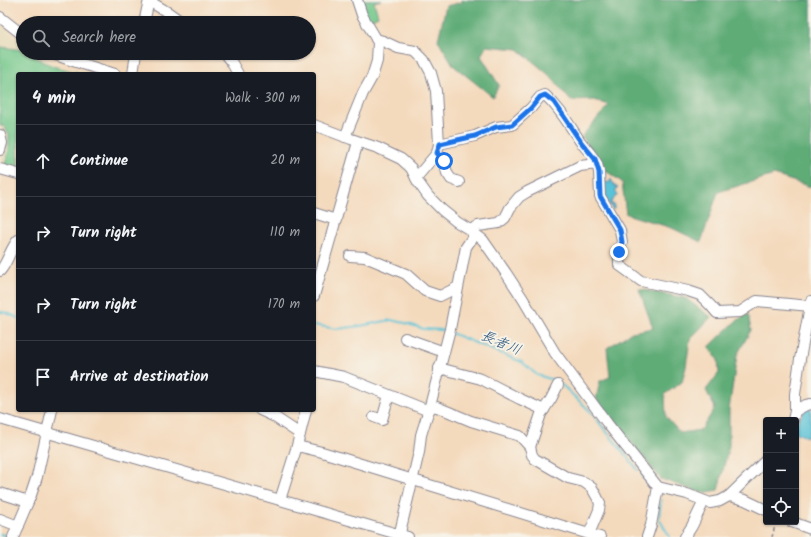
<!DOCTYPE html>
<meta charset="utf-8">
<style>
body{margin:0;font-family:Kalam,"Klee One",sans-serif;background:#242831;color:#f1f3f6}
.controls{position:absolute;right:12px;bottom:12px;display:grid;overflow:hidden;border-radius:4px;box-shadow:0 1px 3px #0004}
.controls button{width:36px;height:36px;display:grid;place-items:center;padding:0;border:0;border-bottom:1px solid #363941;background:#171b24;color:#f1f3f6;font:20px sans-serif}
.stop{position:absolute;width:12px;height:12px;margin:-9px;border:3px solid #1a73e8;border-radius:50%;background:#fff}
.stop.end{background:#1a73e8;border-color:#fff;box-shadow:0 1px 4px #0008}
.list{margin:0;padding:0;list-style:none}
h2{display:flex;justify-content:space-between;align-items:center;height:52px;margin:0;padding:0 16px;font-size:17px}
h2 small{font-size:13px;font-weight:400;color:#9ea1a6}
.list li{display:grid;grid-template-columns:26px 1fr auto;gap:12px;align-items:center;box-sizing:border-box;height:72px;padding:0 16px;border-top:1px solid #363941}
.list b{display:block;font-size:15px;white-space:nowrap}
.list em{font-size:13px;font-style:normal;color:#9ea1a6}
.icon{flex:none;width:22px;height:22px;fill:none;stroke:currentColor;stroke-width:2;stroke-linecap:round;stroke-linejoin:round}
.map{position:relative;flex:none;width:811px;height:537px;overflow:hidden}
.search{position:absolute;background:#171b24;box-shadow:0 1px 3px #0004;left:16px;top:16px;width:300px;height:44px;display:flex;align-items:center;gap:10px;box-sizing:border-box;padding:0 14px;border-radius:22px;color:#9ea1a6;font-size:15px}
.panel{position:absolute;background:#171b24;box-shadow:0 1px 3px #0004;left:16px;top:72px;width:300px;height:340px;border-radius:4px}
.map>svg:first-child{display:block}
</style>
<div class="map">
<svg width="811" height="537" viewBox="0 0 811 537">
<rect width="100%" height="100%" fill="#f7f3e8"/>
<filter id="ink" filterUnits="userSpaceOnUse"><feTurbulence type="fractalNoise" baseFrequency=".025" numOctaves="2"/><feDisplacementMap in="SourceGraphic" scale="8" xChannelSelector="R" yChannelSelector="G"/><feConvolveMatrix kernelMatrix="1 2 1 2 8 2 1 2 1" color-interpolation-filters="sRGB"/></filter>
<filter id="wash" filterUnits="userSpaceOnUse"><feTurbulence type="fractalNoise" baseFrequency=".012" numOctaves="4" result="noise"/><feDisplacementMap in="SourceGraphic" scale="16" xChannelSelector="R" yChannelSelector="G"/><feGaussianBlur stdDeviation="0.9" result="paint"/><feColorMatrix in="noise" values="0 0 0 0 0 0 0 0 0 0 0 0 0 0 0 0 0 1.4 0 .05"/><feComposite in="paint" operator="in"/></filter>
<g filter="url(#wash)">
<rect width="100%" height="100%" fill="#f4dabd"/>
<path fill="#e6daba" d="M0 24 23 44V53H34L37 56 58 65 76 70H86L90 74H18V173L0 168 4 149 0 132Z"/>
<g fill="#73c78b" stroke="#477b74">
<path d="M362 0H381L374 2 378 16 370 20 365 13Z"/>
<path d="M0 47 23 50V53H30C44 66 66 70 85 74H18V169L5 165 9 149V135L4 126H0Z"/>
</g>
<g fill="#5eac77" stroke="#3c6e6a">
<path d="M462 0H811V187L774 175 718 192 701 242 672 228 626 214 622 182 603 169 582 136 609 105 594 100 571 101 549 75 518 49 486 46 481 56 499 85 493 97 454 66 438 40 446 6 462 2Z"/>
<path d="M639 289 685 298 711 317 690 339 686 367 682 382 665 394 666 417 680 433 701 430 715 408 706 390 719 373 718 360 709 347 736 321 748 314 751 330 737 355 729 410V446L718 490 702 493 661 479 596 399 600 381 610 377 607 348 632 332 653 328Z"/>
</g>
<g fill="#5ac3d7" stroke="#3a799a">
<path d="M604 178V181L609 183 611 179 614 185 618 187 616 189V193L618 195 614 198 613 201 611 202V205L614 204V209L613 210 602 195Z"/>
<path d="M811 408V428L807 437 796 433V424L805 410Z"/>
</g>
<g fill="none" stroke-linecap="round" stroke-linejoin="round">
<g stroke="#5ac3d7" stroke-width="2">
<path d="M0 312 7 313 18 318"/>
<path d="M314 325 337 329 360 326 391 320 405 323 424 329 443 330 445 331"/>
<path d="M451 333 522 362 537 375 557 381"/>
<path d="M562 385 588 409 638 470"/>
<path d="M642 475 653 489"/>
<path d="M661 500 659 519 670 537"/>
<path d="M0 534 4 535 6 537"/>
</g>
</g>
</g>
<g filter="url(#ink)">
<g fill="none" stroke-linecap="round" stroke-linejoin="round">
<defs>
<g id="minor">
<path d="M149 1 169 13 183 23"/>
<path d="M0 17 23 35"/>
<path d="M144 23 149 0"/>
<path d="M376 39 383 41 398 48 415 51 424 60 431 73 436 91 439 144 437 153 416 178"/>
<path d="M50 53 73 61 115 74"/>
<path d="M224 53 232 63 238 74"/>
<path d="M133 74 136 53"/>
<path d="M314 125 351 139 378 148 401 159 411 168 418 182 428 196 442 210 457 222 470 230 483 240 506 273 523 299 555 353 607 423 658 487 687 494 710 503 720 501 729 496 745 500 766 510"/>
<path d="M0 135 2 143 0 150"/>
<path d="M345 137 363 93 372 77 377 61 378 42 362 15 357 0"/>
<path d="M439 144 475 136 496 127 512 125 531 108 540 97 545 95C560 108 569 125 580 141 586 149 593 155 597 164"/>
<path d="M437 153 444 161 447 173 451 179 459 182"/>
<path d="M0 169 18 174"/>
<path d="M314 213 336 220"/>
<path d="M470 230 478 226 499 223 505 218 510 208 519 197 527 192 580 166 597 164 599 172 600 196 620 230 622 242 619 252V265L641 281 688 291 700 295 711 306 717 313 740 312 757 301 810 306"/>
<path d="M350 256 365 257 406 274 425 291 440 296 458 287"/>
<path d="M0 271C8 262 10 249 18 240"/>
<path d="M314 296 358 142"/>
<path d="M405 338 444 352"/>
<path d="M439 368 481 379 520 399 544 410"/>
<path d="M314 371 344 377 429 411"/>
<path d="M430 406 437 407 471 421 520 436 530 447 532 455 535 459 568 478 584 482 592 488 597 497 600 503 599 510 589 534 600 537"/>
<path d="M260 410 273 416 300 434"/>
<path d="M795 411 806 405 811 404"/>
<path d="M374 417 382 420 389 395"/>
<path d="M0 419 408 537"/>
<path d="M793 420 795 411V394L800 359 811 301"/>
<path d="M297 446 322 452 589 534"/>
<path d="M530 447 541 414 551 399 558 385"/>
<path d="M0 493 28 502"/>
<path d="M729 496 766 460"/>
<path d="M280 500 297 446 306 410"/>
<path d="M0 519 18 526"/>
<path d="M792 522 811 529"/>
<path d="M13 537 31 495 37 477 52 410"/>
<path d="M400 537 401 528 419 452 421 435 430 406 450 329 466 247 475 234"/>
<path d="M647 537 651 525 658 487"/>
<path d="M685 537 692 526 704 501"/>
</g>
</defs>
<use href="#minor" stroke="#88848e" stroke-width="12"/>
<path stroke="#88848e" stroke-width="1.5" stroke-dasharray="3 3" stroke-linecap="butt" d="M772 537 776 522"/>
<use href="#minor" stroke="#fff" stroke-width="10"/>
</g>
</g>
<g fill="none" stroke-linecap="round" stroke-linejoin="round" filter="url(#ink)">
<path stroke="#1a73e8" stroke-width="5" d="M444 161 437 153 440 144 475 136 496 127 512 125 531 108 540 97 545 95 554 102 581 142 595 159 599 172 600 196 620 230 622 242 619 252"/>
</g>
<g text-anchor="middle" dominant-baseline="central" stroke-width="3.5" stroke-linejoin="round" paint-order="stroke">
<g font-size="14" font-style="italic" fill="#2b547c" stroke="#f7f3e8">
<text transform="translate(501 343) rotate(23)">長者川</text>
</g>
</g>
</svg>
<div class="controls">
<button>+</button>
<button>−</button>
<button><svg class="icon" aria-label="locate" viewBox="0 0 24 24"><circle cx="12" cy="12" r="6"/><path d="M12 2v4M12 18v4M2 12h4M18 12h4"/></svg></button>
</div>
<div class="stop" style="left:444px;top:161px"></div>
<div class="stop end" style="left:619px;top:252px"></div>
<div class="search"><svg class="icon" aria-label="search" viewBox="0 0 24 24"><circle cx="10" cy="10" r="6"/><path d="M15 15l6 6"/></svg>Search here</div>
<section class="panel">
<h2>4 min<small>Walk · 300 m</small></h2>
<ul class="list">
<li><svg class="icon" aria-label="ahead" viewBox="0 0 24 24"><path d="M12 20V5M6 11l6-6 6 6"/></svg><div><b>Continue</b></div><em>20 m</em></li>
<li><svg class="icon" aria-label="right" viewBox="0 0 24 24"><path d="M7 20v-9h11M14 6l5 5-5 5"/></svg><div><b>Turn right</b></div><em>110 m</em></li>
<li><svg class="icon" aria-label="right" viewBox="0 0 24 24"><path d="M7 20v-9h11M14 6l5 5-5 5"/></svg><div><b>Turn right</b></div><em>170 m</em></li>
<li><svg class="icon" aria-label="arrive" viewBox="0 0 24 24"><path d="M6 21V4h12l-3 4 3 4H6"/></svg><div><b>Arrive at destination</b></div></li>
</ul>
</section>
</div>
